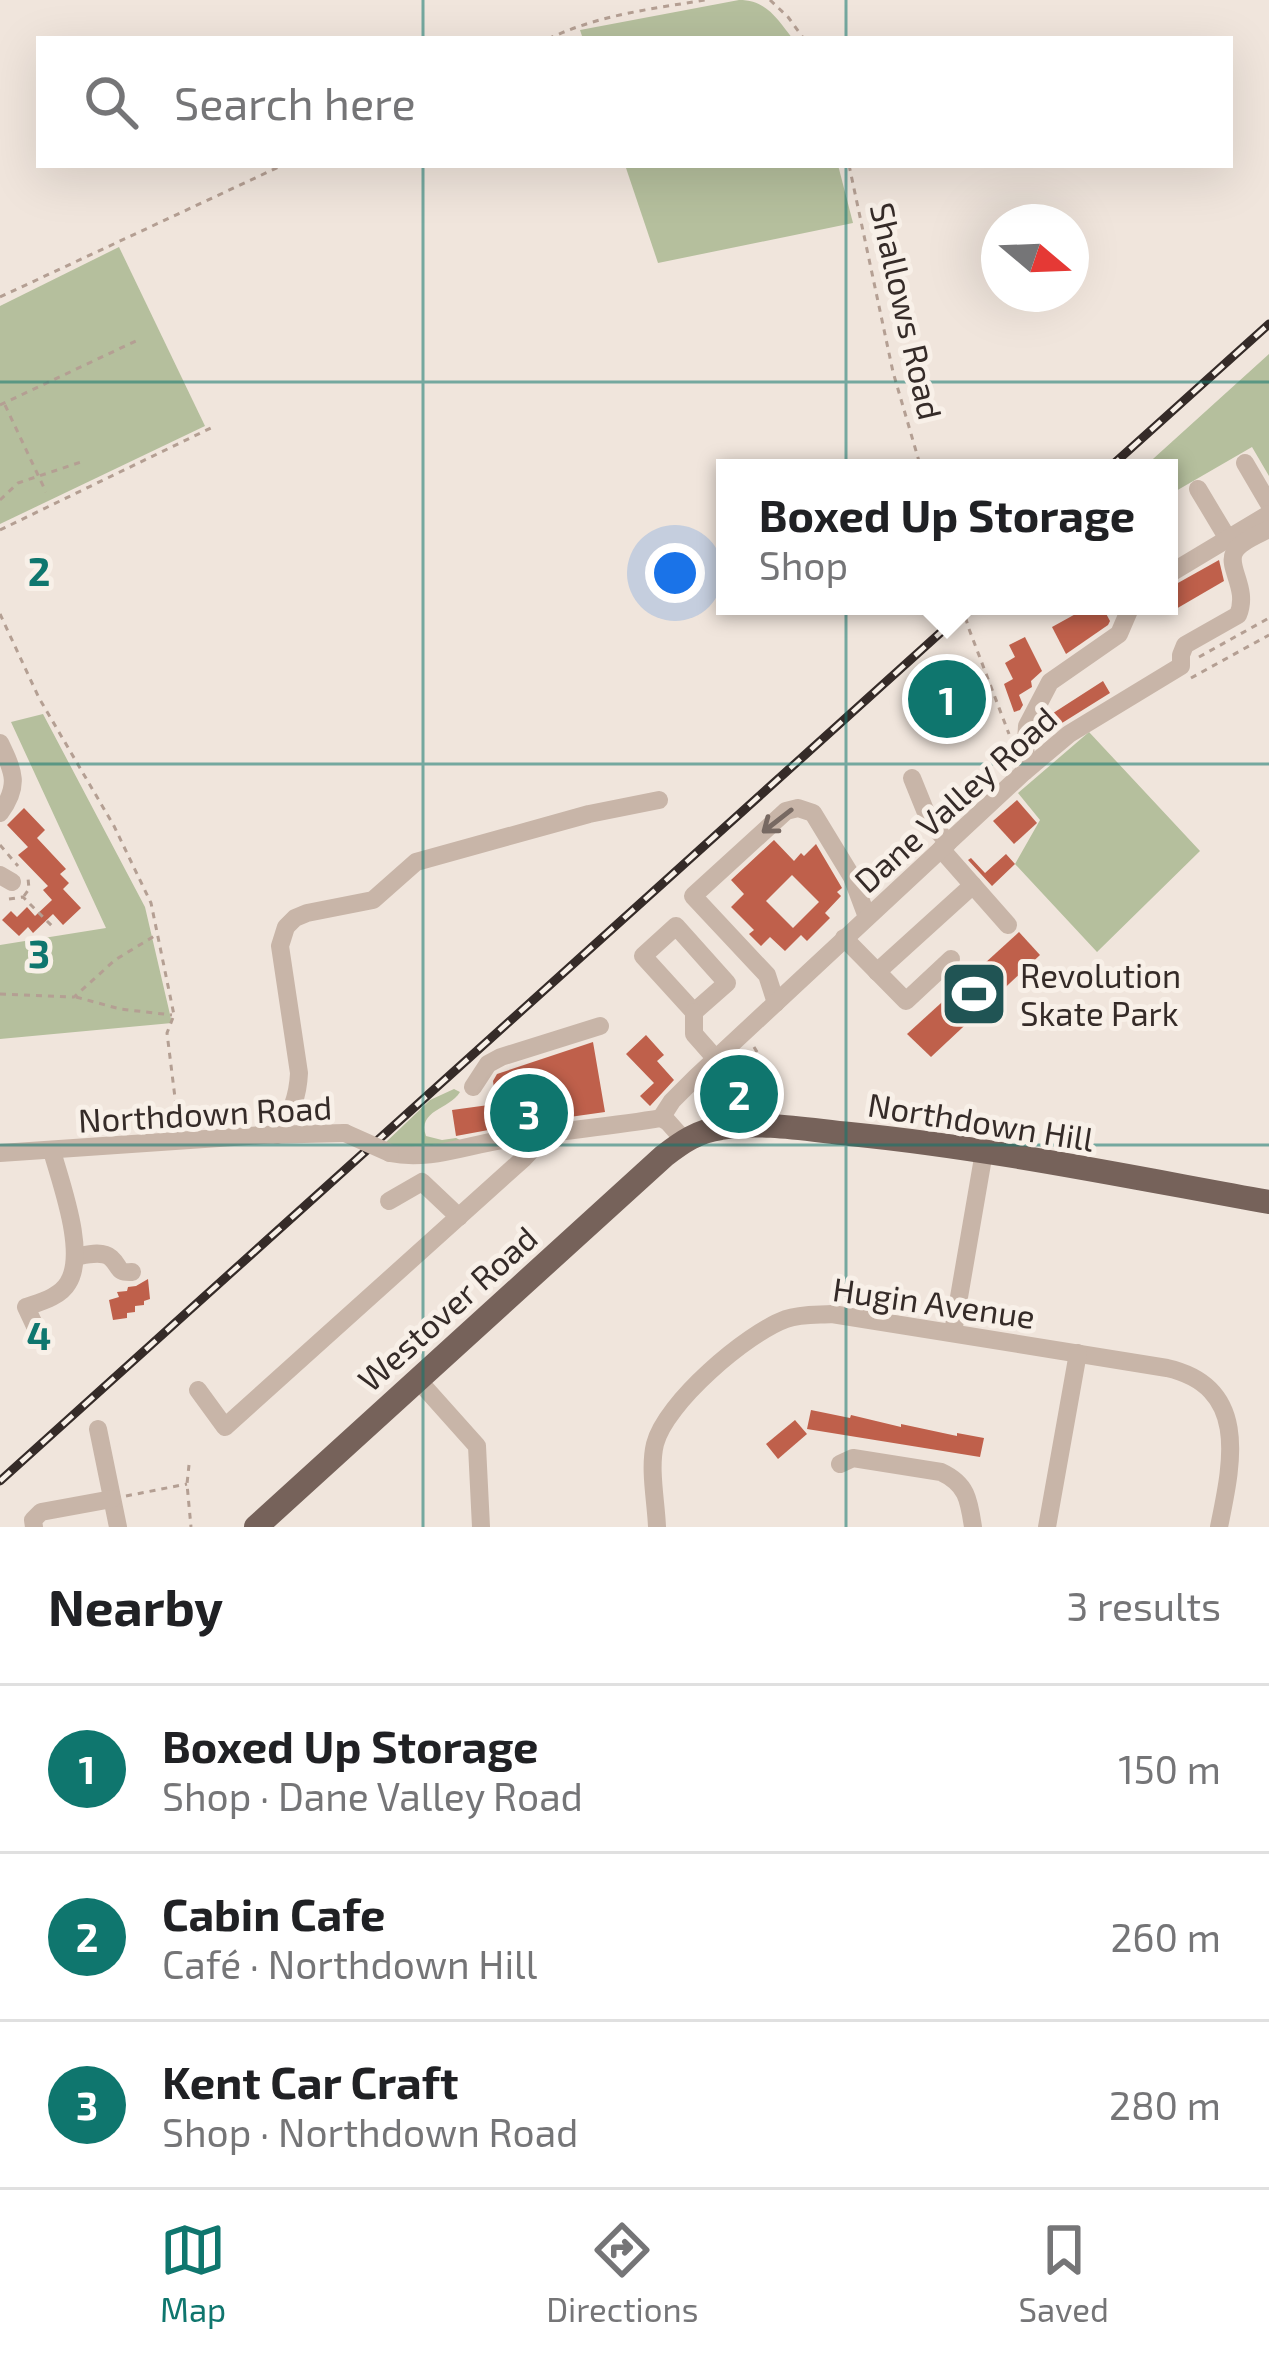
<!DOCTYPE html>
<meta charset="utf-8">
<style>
body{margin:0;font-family:"Exo 2",sans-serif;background:#f6f6f6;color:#202124}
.compass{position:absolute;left:981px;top:204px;width:108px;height:108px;border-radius:50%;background:#fff;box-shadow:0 12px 48px #0002;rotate:109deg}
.you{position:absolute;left:675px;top:573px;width:42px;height:42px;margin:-30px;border:9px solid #fff;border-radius:50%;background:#1a73e8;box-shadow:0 0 0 18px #1a73e833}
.badge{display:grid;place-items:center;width:78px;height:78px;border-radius:50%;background:#0f766e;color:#fff;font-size:39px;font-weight:700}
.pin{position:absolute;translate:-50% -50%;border:6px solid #fff;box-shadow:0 3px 12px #0006}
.popup{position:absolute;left:716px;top:459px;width:462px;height:156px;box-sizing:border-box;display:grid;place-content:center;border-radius:0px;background:#fff;filter:drop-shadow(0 3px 9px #0005);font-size:39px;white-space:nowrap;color:#757577}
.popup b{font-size:45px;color:#202124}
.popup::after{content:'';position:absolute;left:50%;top:100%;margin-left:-24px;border:24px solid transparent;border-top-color:#fff}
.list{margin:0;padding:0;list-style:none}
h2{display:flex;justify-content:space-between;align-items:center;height:156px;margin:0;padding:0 48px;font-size:51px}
h2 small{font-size:39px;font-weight:400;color:#757577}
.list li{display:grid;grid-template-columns:78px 1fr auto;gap:36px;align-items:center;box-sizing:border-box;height:168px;padding:0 48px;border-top:3px solid #e0e0e0}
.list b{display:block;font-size:45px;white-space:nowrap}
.list p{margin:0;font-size:39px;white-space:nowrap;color:#757577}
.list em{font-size:39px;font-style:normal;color:#757577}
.icon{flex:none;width:66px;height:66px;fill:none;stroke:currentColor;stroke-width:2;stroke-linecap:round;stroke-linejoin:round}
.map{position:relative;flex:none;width:1269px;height:1527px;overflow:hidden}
.search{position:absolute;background:#fff;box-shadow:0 12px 48px #0002;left:36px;right:36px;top:36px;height:132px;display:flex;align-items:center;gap:30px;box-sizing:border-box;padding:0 42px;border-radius:0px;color:#757577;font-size:45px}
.sheet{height:660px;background:#fff}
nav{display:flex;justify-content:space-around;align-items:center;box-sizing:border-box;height:168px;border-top:3px solid #e0e0e0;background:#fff;font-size:33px;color:#757577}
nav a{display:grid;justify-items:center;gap:6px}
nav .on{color:#0f766e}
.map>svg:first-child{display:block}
</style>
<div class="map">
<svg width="1269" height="1527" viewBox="0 0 1269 1527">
<rect width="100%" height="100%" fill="#f0e5dc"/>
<g fill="#b5bf9d">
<path d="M739 0C767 0 777 19 793 39H583L580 30Z"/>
<path d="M625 165H838L853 223 658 263Z"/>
<path d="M119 247 205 426 0 524V306Z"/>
<path d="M1269 354V476L1252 447 1169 495V468H1143Z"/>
<path d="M43 714 145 907 172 1023 0 1039V945L106 928 11 722Z"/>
<path d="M1089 732 1200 851 1097 952 1015 864 1040 820 1018 793Z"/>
<path d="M454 1089 460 1092C449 1110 417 1110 426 1136L442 1140 456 1138 464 1142 401 1148 385 1143 430 1100Z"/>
</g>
<g fill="#bf604b" fill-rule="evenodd">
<path d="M1219 560 1224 581 1169 613V588Z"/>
<path d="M1090 606H1102L1110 621 1108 625 1066 654 1052 627Z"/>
<path d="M1025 637 1042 671 1031 681 1032 687 1019 695 1023 705 1020 710 1014 712 1004 684 1013 679 1005 663 1015 657 1009 645Z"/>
<path d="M1103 681 1110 693 1062 723 1042 739 1040 737 1047 717Z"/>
<path d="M1017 800 1037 823 1014 844 993 821Z"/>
<path d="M24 808 45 830 37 838 66 869 60 874 69 883 63 889 81 908 63 925 53 914 33 933 28 927 19 936 2 920 11 911 17 917 27 907 35 916 52 900 43 890 48 886 18 855 28 847 7 825Z"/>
<path d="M774 840 794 861 801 853 804 856 816 844 842 888 837 892 841 896 825 913 830 918 807 941 801 935 785 951 770 937 761 946 749 934 754 930 731 907 744 894 731 880ZM792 875 819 902 793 928 766 901Z"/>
<path d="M1006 854 1015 864 992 886 968 860 971 858 985 873Z"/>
<path d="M1019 932 1040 955 931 1057 907 1034Z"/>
<path d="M646 1035 664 1055 657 1061 674 1080 650 1106 640 1096 654 1083 626 1054Z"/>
<path d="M593 1042 605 1112 520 1124 456 1136 452 1110 496 1104 493 1081 497 1074Z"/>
<path d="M734 1072 751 1075 745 1109 727 1111Z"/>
<path d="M148 1279 150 1299 144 1301V1305L135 1306V1312L127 1313V1318L113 1320 109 1300 119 1297 117 1292 127 1291 128 1287 136 1286Z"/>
<path d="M811 1410 850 1418 851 1415 901 1427V1424L957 1436V1433L984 1438 980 1457 807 1429Z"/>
<path d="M795 1420 807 1434 778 1459 766 1444Z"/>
</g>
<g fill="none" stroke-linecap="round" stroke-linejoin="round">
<g stroke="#b49f93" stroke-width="3" stroke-dasharray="6 6" stroke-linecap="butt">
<path d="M770 0 788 17 804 39"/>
<path d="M548 39C598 15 651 9 705 0"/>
<path d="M849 165 893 372 921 468"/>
<path d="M0 297 283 165"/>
<path d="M0 405 140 339"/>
<path d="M5 405 46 492"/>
<path d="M0 500 18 483 81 462"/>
<path d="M0 530 215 426"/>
<path d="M0 614 39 698 114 826 151 903 174 1015 167 1033 178 1122"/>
<path d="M969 629 1009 734"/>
<path d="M1199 657 1269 618"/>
<path d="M1191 678 1269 635"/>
<path d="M0 845 18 866"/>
<path d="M24 896 29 889 28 878"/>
<path d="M9 899 23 897 54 928"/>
<path d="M0 994 74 997 115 960 156 935"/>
<path d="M76 997 120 1009 172 1015"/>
<path d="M754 1047 760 1057 756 1108"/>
<path d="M189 1465 187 1484 191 1527"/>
<path d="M126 1496 187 1484"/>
</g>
<g stroke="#c8b5a8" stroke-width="18">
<path d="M1245 463 1269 504"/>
<path d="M1198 489 1228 539"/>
<path d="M1169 574 1269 514"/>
<path d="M0 743C14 772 20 786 0 813"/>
<path d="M1024 772 1027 726 1050 682 1119 634 1131 606"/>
<path d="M912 778 929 820 948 843"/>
<path d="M941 849 1008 925"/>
<path d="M0 875 12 882"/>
<path d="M676 926 727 983 694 1012 643 956Z"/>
<path d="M844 938 906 1001 951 959"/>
<path d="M877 972 973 885"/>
<path d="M776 1003 767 975 693 896 786 811 798 808 813 813 852 877 867 917"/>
<path d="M694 1012V1034L716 1059"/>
<path d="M473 1087 488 1064 501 1057 600 1026"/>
<path d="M661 1118 672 1101 695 1078 1024 772 1069 734 1181 666V655L1185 645 1238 615C1249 589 1227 568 1234 553 1238 542 1260 534 1269 529"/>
<path d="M277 1135C291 1116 298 1097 299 1073L280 946 286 927 295 918 307 913 373 900 416 862 589 814 659 800"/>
<path d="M0 1153 263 1135 345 1133"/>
<path d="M390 1153C428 1161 464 1146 502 1140 555 1131 608 1127 661 1118L668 1122 684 1140"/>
<path d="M389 1201 422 1182 459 1217"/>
<path d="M75 1257C86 1255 102 1250 111 1258 121 1267 116 1273 132 1272"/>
<path d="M953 1332 984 1152"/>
<path d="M40 1337 26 1307C40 1302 60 1297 68 1283 87 1253 61 1184 52 1151"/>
<path d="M418 1380 477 1446 481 1527"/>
<path d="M198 1390 225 1427 523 1159 537 1144 540 1135"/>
<path d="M98 1429 118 1527"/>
<path d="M840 1464 853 1458 941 1472C967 1484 969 1500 973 1527"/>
<path d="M34 1527 33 1520 41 1512 112 1499"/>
<path d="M657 1527C656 1501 649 1469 655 1444 665 1403 747 1333 786 1319 800 1314 818 1315 832 1314L1167 1368C1250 1387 1232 1463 1219 1527"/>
<path d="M1047 1527 1078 1353"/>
</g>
<path stroke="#76625a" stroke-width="24" d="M256 1527 664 1156C682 1142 698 1131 721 1128 762 1121 809 1130 850 1134 990 1148 1130 1177 1269 1202"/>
<defs>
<g id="rail">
<path d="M1109 468 1269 324"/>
<path d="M0 1481 970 606"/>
</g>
</defs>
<use href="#rail" stroke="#352b28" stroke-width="9"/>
<use href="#rail" stroke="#f8f0e8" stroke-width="4.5" stroke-dasharray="14" stroke-linecap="butt"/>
<path stroke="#b49f93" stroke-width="3" stroke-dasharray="6 6" stroke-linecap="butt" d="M962 606 969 629"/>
<path stroke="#c8b5a8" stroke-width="18" d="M345 1133 390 1153"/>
</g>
<defs><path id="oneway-shaft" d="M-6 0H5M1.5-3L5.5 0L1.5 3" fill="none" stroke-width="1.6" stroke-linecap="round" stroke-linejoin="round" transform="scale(3)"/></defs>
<use stroke="#776962" href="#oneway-shaft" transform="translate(777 821) rotate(142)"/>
<path fill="none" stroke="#0f766e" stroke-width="3" stroke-opacity="0.55" d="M423 0V39M846 0V39M423 165V1527M846 165V1527M0 382H1269M0 764H1269M0 1145H1269"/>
<defs>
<symbol id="stadium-square" viewBox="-11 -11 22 22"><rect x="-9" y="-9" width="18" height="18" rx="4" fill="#205454" stroke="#f8f0e8"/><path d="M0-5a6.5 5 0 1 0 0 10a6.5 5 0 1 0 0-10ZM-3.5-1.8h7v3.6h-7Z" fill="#fff"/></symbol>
</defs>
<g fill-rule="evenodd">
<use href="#stadium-square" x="936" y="956" width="76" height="76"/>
</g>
<g text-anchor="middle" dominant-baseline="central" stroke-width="10" stroke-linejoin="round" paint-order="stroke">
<g font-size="33" fill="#352b28" stroke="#f8f0e8">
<text transform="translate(907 311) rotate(77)">Shallows Road</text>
<text transform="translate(955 799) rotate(-42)">Dane Valley Road</text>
<text transform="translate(205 1113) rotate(-3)">Northdown Road</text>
<text transform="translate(981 1121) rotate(9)">Northdown Hill</text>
<text transform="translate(934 1302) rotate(8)">Hugin Avenue</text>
<text transform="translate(447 1308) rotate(-42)">Westover Road</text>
</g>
<g font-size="33" fill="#352b28" stroke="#f8f0e8" text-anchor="start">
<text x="1020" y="975">Revolution<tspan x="1020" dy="38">Skate Park</tspan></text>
</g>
</g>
<g font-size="39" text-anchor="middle" font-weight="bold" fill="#0f766e" stroke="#f8f0e8" stroke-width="10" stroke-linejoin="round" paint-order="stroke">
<text x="39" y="586">2</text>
<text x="39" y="968">3</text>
<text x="39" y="1350">4</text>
</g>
</svg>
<svg class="compass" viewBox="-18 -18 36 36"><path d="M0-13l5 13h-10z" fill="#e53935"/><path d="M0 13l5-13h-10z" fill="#757577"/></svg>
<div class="you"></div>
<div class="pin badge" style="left:947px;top:699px">1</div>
<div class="popup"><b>Boxed Up Storage</b>Shop</div>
<div class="pin badge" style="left:739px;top:1094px">2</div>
<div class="pin badge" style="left:529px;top:1113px">3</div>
<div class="search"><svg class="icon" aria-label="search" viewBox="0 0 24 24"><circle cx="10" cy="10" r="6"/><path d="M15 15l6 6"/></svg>Search here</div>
</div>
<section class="sheet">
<h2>Nearby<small>3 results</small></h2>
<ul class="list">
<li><span class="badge">1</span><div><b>Boxed Up Storage</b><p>Shop · Dane Valley Road</p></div><em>150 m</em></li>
<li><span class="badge">2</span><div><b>Cabin Cafe</b><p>Café · Northdown Hill</p></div><em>260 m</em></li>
<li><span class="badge">3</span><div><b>Kent Car Craft</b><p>Shop · Northdown Road</p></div><em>280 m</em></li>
</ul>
</section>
<nav>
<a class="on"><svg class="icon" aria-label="map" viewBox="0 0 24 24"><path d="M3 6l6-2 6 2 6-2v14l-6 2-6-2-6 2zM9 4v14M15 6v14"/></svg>Map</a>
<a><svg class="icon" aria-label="directions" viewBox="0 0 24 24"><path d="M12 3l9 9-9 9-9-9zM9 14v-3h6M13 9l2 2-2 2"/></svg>Directions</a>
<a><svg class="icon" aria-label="saved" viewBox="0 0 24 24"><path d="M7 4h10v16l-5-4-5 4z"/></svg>Saved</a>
</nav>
